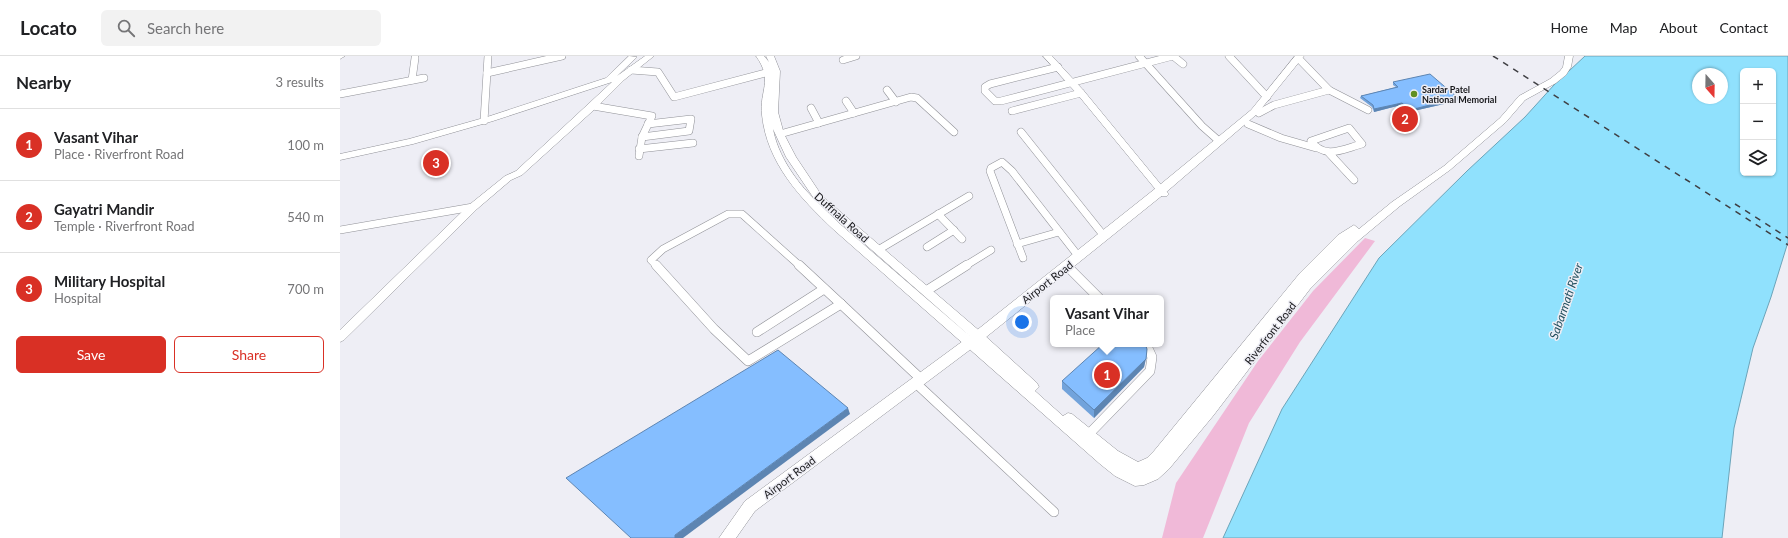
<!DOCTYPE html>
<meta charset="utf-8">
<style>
body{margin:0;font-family:Lato,sans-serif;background:#f2f2f2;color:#202124}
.controls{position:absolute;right:12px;top:12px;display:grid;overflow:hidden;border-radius:6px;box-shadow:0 1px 3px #0004}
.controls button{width:36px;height:36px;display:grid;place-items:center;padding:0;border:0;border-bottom:1px solid #e0e0e0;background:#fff;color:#202124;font:20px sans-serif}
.compass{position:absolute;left:1352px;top:12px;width:36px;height:36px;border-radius:50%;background:#fff;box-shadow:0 1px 3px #0004;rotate:160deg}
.you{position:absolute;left:682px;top:266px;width:14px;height:14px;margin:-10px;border:3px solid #fff;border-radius:50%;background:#1a73e8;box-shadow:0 0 0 6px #1a73e833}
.badge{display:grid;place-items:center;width:26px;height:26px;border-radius:50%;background:#d93025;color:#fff;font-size:13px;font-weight:700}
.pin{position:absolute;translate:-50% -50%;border:2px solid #fff;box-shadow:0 1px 4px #0006}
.popup{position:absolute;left:710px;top:239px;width:114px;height:52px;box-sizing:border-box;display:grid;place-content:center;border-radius:6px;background:#fff;filter:drop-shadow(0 1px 3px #0005);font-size:13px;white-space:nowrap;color:#757577}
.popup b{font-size:15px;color:#202124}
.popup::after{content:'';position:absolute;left:50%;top:100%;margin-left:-8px;border:8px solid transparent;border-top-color:#fff}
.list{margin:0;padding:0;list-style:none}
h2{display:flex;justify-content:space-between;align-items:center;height:52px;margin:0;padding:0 16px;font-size:17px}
h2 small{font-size:13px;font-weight:400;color:#757577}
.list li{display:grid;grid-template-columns:26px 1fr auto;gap:12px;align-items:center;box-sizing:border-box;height:72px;padding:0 16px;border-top:1px solid #e0e0e0}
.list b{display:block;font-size:15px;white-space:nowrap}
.list p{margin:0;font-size:13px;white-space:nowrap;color:#757577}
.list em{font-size:13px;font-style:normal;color:#757577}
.actions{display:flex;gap:8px;padding:12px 16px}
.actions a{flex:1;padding:9px 0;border:1px solid #d93025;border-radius:6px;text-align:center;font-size:14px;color:#d93025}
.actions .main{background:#d93025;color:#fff}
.icon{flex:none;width:22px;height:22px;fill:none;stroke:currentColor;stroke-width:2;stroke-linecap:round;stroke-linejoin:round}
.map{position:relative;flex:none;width:1448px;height:482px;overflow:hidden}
header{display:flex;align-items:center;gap:24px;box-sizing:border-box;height:56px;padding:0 20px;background:#fff;border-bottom:1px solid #e0e0e0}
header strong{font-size:19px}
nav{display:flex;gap:22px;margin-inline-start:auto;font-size:14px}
.search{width:280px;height:36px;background:#f2f2f2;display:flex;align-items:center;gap:10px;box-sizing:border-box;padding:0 14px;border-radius:6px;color:#757577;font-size:15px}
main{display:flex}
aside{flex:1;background:#fff}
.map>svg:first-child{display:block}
</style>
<header>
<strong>Locato</strong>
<div class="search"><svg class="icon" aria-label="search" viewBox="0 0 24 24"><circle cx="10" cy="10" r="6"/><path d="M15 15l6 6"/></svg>Search here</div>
<nav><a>Home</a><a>Map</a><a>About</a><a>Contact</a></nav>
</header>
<main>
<aside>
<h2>Nearby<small>3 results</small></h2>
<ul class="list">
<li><span class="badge">1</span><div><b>Vasant Vihar</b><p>Place · Riverfront Road</p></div><em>100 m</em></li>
<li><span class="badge">2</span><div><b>Gayatri Mandir</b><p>Temple · Riverfront Road</p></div><em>540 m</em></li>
<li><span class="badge">3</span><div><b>Military Hospital</b><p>Hospital</p></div><em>700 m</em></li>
</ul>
<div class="actions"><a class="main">Save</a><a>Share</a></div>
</aside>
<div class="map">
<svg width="1448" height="482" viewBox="0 0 1448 482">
<rect width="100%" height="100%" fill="#eeeef5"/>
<path fill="#f0b9d8" d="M1025 182 1035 185 960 286 909 367 863 482H822L836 427 918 305 973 235Z"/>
<path fill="#90e1fd" stroke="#6ca4b9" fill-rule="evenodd" d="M1245 0H1448V186L1431 241 1413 292 1394 372 1382 482H883L942 353 1039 202 1127 115 1185 61 1214 29ZM1403 15H1433V117H1403ZM1358 18H1382V42H1358Z"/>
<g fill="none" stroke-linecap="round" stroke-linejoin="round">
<defs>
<g id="street-far1">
<path d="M799 0 862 70 879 85"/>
<path d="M833 0 843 8"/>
<path d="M889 0 927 41"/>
<path d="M503 4 516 0"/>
<path d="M718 11 650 28 645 31V35L655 45H661L833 0"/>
<path d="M291 14 318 16 334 41 429 16"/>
<path d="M147 17 222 0"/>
<path d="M72 24 75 2"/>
<path d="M547 34 556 46"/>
<path d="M989 34 1028 54"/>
<path d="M0 38 84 22"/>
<path d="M506 45 514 57"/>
<path d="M253 50 312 60 302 81 299 100"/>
<path d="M471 52 479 67"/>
<path d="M672 55 741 37"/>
<path d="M919 57 934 49 989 34 961 5"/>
<path d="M144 65 148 0"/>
<path d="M908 68 941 82 976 92"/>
<path d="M1009 72 1022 88C1003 93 985 104 971 85Z"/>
<path d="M681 76 764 180"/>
<path d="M440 78 571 41 577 42 614 76"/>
<path d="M302 81 349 75 351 63 308 68"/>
<path d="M299 93 353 87"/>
<path d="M989 97 1014 124"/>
<path d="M598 158 622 183"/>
<path d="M0 174 133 151"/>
<path d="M677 188 719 176"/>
<path d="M587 191 614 174"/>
<path d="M538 194 629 140"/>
<path d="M683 202 650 115 651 112 662 106 672 115 739 201"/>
<path d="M317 210 311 204 323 193 388 158H402L460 210"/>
<path d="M625 210 651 194"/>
</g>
<g id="street">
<path d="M316 209 374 273 408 305 501 248"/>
<path d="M459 209 501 248"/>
<path d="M731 214 759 242"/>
<path d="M586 235 627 209"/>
<path d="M501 248 581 323"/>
<path d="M417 276 484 233"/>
<path d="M580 331 714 456"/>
<path d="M748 379 810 315 812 301 806 288"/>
</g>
<g id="secondary">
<path d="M0 0H5L0 3Z"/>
<path d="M289 0 297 1 277 20 305 0H314L284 24 256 52 182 119 171 124 137 153 4 284 0 286V274L129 149 165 120 176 115 272 26 153 65 73 88 0 104V98L69 83 147 61 266 22Z"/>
<path d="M416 0H424L429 6 426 0H434L440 15 438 56 444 78 456 101 482 140 642 277 697 327 699 331 695 335 723 360 728 357 732 358 778 395 798 406 807 402 814 395 960 217 998 179 1014 169 1019 173 1052 146 1104 110 1160 62 1179 40 1210 23 1220 15 1223 11 1225 0H1233L1231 11 1226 19 1216 27 1185 44 1166 66 1110 114 1060 150 1018 185 970 233 873 360 829 413 818 423 804 429 795 430 775 420 760 408 494 174C460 142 427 107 422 59 419 34 434 25 416 0ZM433 73 446 101 475 144C456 125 438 100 433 73ZM476 145 631 281 501 169Z"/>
<path d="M703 0H712L744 35 827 136 829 138 827 140H821L738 39Z"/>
</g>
<path id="primary" d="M955 0H964L917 58 824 138 635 290 415 455 396 482H379L405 445 627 282 816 132 911 54Z"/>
</defs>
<use href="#street-far1" stroke="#909197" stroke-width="8"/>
<use href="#street" stroke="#909197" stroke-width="10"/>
<use href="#secondary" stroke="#909197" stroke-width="1"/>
<use href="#primary" stroke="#909197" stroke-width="1"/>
<use href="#street-far1" stroke="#fff" stroke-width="7"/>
<use href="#street" stroke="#fff" stroke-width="9"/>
<use href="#secondary" fill="#fff" fill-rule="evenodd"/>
<use href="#primary" fill="#fff" fill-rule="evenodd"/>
<g stroke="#3f3f43" stroke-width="1.5" stroke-dasharray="6 6" stroke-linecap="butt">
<path d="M1153 0 1448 189"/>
<path d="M1395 148 1448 182"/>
</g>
</g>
<g fill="#72a3db">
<path d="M1053 26 1118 42 1117 45 1069 56 1061 49 1034 56 1032 51 1020 42 1021 40 1056 31 1053 29Z"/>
<path d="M807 293 804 311 754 362 722 333V325Z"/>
</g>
<g fill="#5d85b2">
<path d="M1118 42 1117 45 1069 56 1070 54Z"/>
<path d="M1062 47 1061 49 1034 56V53Z"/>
<path d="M806 303 804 311 754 362V354Z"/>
<path d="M508 352 510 358 343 482H335V479Z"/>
</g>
<g fill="#85beff" stroke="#5d85b2">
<path d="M1090 18 1118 42 1070 54 1062 47 1034 53 1033 49 1021 40 1058 31 1053 26Z"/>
<path d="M763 288H805L807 293 806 303 754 354 722 325Z"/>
<path d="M438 294 508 352 335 479V482H291L226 422Z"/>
</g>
<circle fill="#618f21" stroke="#eeeef5" stroke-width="1.5" cx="1074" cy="38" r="4"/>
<g text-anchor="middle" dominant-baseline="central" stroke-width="3" stroke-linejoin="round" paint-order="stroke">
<g font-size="9" font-weight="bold" fill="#17171a" stroke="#eeeef5" text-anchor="start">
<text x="1082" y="33">Sardar Patel<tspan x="1082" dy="10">National Memorial</tspan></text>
</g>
<g font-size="11" fill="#17171a" stroke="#eeeef5">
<text transform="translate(502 161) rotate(42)">Duffnala Road</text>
<text transform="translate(707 226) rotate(-38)">Airport Road</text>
<text transform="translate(930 277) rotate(-52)">Riverfront Road</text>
<text transform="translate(449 421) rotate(-37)">Airport Road</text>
</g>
<g font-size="12" font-style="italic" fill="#235160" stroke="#eeeef5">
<text transform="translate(1226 245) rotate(-71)">Sabarmati River</text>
</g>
</g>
</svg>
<div class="controls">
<button>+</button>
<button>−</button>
<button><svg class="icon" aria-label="layers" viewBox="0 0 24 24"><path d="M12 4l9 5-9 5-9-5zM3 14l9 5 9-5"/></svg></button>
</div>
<svg class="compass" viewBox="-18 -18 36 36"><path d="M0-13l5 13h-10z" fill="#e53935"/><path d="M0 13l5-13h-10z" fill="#757577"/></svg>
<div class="you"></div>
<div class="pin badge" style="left:767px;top:319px">1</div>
<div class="popup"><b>Vasant Vihar</b>Place</div>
<div class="pin badge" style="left:1065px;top:63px">2</div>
<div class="pin badge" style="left:96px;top:107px">3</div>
</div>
</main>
